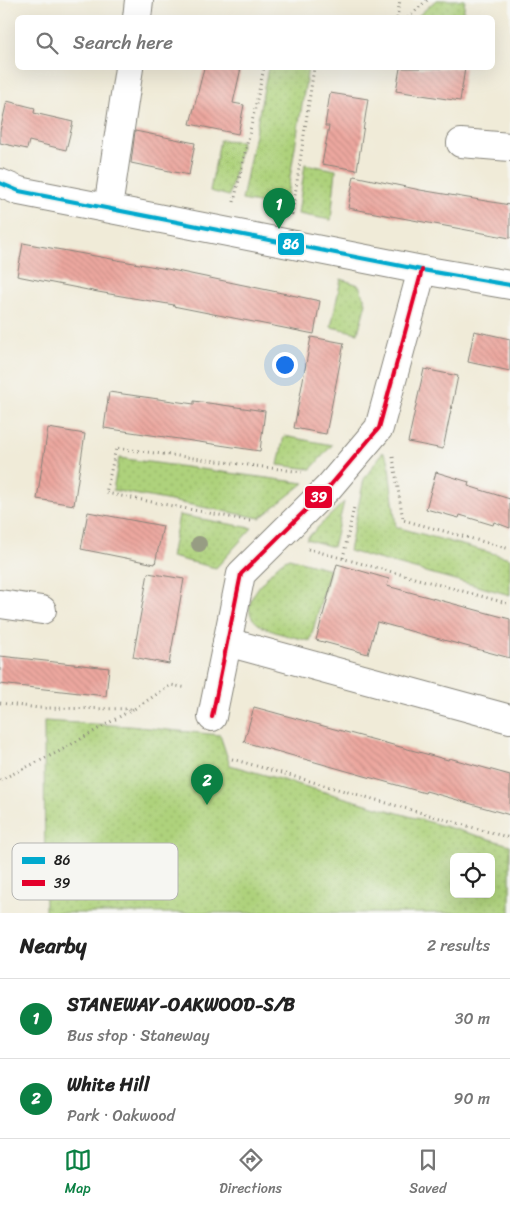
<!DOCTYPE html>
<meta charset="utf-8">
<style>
body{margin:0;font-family:Sriracha,sans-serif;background:#f6f6f6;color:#222}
.controls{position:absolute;right:15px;bottom:15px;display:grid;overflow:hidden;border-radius:8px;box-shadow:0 5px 20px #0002}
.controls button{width:45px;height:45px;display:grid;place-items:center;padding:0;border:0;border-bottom:1px solid #e0e0e0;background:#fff;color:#222;font:25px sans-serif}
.you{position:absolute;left:284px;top:364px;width:18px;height:18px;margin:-12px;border:4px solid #fff;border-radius:50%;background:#1a73e8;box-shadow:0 0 0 8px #1a73e833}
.badge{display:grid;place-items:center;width:32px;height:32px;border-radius:50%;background:#0b8043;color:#fff;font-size:16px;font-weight:700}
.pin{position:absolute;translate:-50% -41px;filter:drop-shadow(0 1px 2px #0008)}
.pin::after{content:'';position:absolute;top:26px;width:18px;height:15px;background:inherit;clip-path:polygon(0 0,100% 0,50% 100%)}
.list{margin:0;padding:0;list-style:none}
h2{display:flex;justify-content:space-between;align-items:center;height:65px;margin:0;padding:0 20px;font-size:21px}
h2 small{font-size:16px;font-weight:400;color:#767676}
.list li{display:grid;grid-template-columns:32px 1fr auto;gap:15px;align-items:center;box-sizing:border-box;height:80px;padding:0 20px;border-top:1px solid #e0e0e0}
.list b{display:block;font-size:19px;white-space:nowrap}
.list p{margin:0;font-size:16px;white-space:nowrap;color:#767676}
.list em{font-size:16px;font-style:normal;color:#767676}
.icon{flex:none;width:28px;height:28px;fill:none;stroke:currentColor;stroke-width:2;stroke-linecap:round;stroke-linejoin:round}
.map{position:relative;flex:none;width:510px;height:913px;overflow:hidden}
.search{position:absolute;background:#fff;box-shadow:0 5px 20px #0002;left:15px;right:15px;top:15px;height:55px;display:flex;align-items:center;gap:12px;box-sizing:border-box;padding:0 18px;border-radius:8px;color:#767676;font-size:19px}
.sheet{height:225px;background:#fff}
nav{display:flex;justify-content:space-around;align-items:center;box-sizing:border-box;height:70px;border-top:1px solid #e0e0e0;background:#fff;font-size:14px;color:#767676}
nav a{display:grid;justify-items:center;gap:2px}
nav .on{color:#0b8043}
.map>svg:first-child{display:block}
</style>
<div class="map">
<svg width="510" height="913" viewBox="0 0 510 913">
<defs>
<pattern id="green-dots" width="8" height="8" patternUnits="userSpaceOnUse" patternTransform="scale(1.25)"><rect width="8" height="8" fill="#aed27b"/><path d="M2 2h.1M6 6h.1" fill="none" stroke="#95b46a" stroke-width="1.8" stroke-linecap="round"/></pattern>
<pattern id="building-back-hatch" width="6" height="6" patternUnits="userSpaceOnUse" patternTransform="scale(1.25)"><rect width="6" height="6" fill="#eca79f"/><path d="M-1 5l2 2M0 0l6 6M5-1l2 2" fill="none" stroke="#ca8f88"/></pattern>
</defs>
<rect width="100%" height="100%" fill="#f6f6f2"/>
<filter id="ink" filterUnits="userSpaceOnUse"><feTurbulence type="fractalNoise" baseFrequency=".02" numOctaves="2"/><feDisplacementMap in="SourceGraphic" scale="10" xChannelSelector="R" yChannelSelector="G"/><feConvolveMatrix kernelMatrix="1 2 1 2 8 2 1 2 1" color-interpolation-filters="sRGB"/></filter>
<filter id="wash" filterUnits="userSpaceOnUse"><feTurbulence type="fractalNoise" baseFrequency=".0096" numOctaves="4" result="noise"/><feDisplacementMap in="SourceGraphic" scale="20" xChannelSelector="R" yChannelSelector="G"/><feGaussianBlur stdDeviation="1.12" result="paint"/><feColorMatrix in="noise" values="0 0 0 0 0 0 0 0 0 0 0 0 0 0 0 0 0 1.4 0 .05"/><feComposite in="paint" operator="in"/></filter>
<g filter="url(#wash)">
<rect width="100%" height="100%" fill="#f0ebd8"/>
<g fill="url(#green-dots)" stroke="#65774c" fill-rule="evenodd">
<path d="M436 0H465L463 17H417Z"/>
<path d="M268 68H308L285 208 242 200Z"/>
<path d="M220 140 242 141 229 196 210 191Z"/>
<path d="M305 164 336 170 331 220 298 214Z"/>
<path d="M341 279 359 285 366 303 358 333 331 327Z"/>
<path d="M284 436 332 445 311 469 278 465Z"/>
<path d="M383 452 388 459 396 527 510 558V595L349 551 364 479Z"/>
<path d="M119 458 304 483 260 518 113 490Z"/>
<path d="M344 502 333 547 306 539Z"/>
<path d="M179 515 252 528 216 568 171 557Z"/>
<path d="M289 558 330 569 310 641C279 633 226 627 261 584 271 573 276 564 289 558Z"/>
<path d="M44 721 129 726 220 735 230 765 510 845V913H45ZM454 857H491V894H454Z"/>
</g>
<g id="blocks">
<g fill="url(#building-back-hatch)">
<path d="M204 68H241L233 103 244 105 238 134 190 124Z"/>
<path d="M400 68H465L460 101 396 91Z"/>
<path d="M330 93 368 99 357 170 322 164 329 126H325Z"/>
<path d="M7 101 35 108 34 113 73 122 66 150 29 141 27 149 0 143V131Z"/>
<path d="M135 131 195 143 189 175 131 163Z"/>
<path d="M354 176 420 190 510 205V238L348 208Z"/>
<path d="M23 243 167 269 320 301 314 334 173 306 174 305 98 292 17 276Z"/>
<path d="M474 331 510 339V371L468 362Z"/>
<path d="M311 337 344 343 326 434 294 428Z"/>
<path d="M424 369 458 376 443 449 408 442Z"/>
<path d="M109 392 194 404V401L265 411 260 451 104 428Z"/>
<path d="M48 428 85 434 74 505 37 499Z"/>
<path d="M436 472 469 482 468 486 510 499V528L494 522 493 525 460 515 459 518 426 509Z"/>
<path d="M88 512 163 526 155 564 81 549Z"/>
<path d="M337 564 389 579 387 586 510 619V658L377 622 368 654 316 640Z"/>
<path d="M148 573 184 579 169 664 133 657Z"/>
<path d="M0 656 109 668 106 696 0 684Z"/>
<path d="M254 707 448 760 449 758 510 775V815L426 791 425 793 244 742Z"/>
</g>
</g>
</g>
<g filter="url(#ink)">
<use href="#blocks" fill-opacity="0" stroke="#86847a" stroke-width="1"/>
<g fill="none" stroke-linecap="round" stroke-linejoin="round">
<defs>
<g id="minor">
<path d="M137 18 139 0"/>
<path d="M461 143 510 147"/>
<path d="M0 183 19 191 422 270 510 285"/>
<path d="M108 208 129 68"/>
<path d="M0 604 42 610"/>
<path d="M227 642 510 719"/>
<path d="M212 717 241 574 329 487 379 428 422 270"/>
</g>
</defs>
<use href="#minor" stroke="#86847a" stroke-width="30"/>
<g stroke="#86847a" stroke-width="3" stroke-dasharray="1 4" stroke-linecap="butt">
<path d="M397 18 400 0"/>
<path d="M408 18 427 0"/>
<path d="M234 202 264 68"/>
<path d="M292 215 314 68"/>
<path d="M393 457 403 520 510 549"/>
<path d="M250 521 106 493 116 448 302 472"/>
<path d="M308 549 510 604"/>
<path d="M343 558 354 507"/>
<path d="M0 703 39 708 134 709 171 685 187 688"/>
<path d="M232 759 510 838"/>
<path d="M0 780 58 752 133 709"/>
</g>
<use href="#minor" stroke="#fff" stroke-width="28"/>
<defs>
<path id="bus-1" d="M0 183 19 191 422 270 510 285"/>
<path id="bus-2" d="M212 717 241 574 329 487 379 428 422 270"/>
</defs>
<use href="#bus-1" stroke="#f6f6f2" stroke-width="8"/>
<use href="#bus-2" stroke="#f6f6f2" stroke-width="8"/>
<use href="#bus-1" stroke="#00a9ce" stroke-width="4"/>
<use href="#bus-2" stroke="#e4002b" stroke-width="4"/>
</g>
<circle fill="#979c83" cx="199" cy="544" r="8"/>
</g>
<rect x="12" y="843" width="166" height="57" rx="8" fill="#f6f6f2" stroke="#b5b5b2" stroke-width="1"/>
<rect x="22" y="857" width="23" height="7" fill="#00a9ce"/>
<rect x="22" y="880" width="23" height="6" fill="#e4002b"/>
<g font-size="14" fill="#1c1c1c">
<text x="54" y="865">86</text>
<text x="54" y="888">39</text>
</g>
<g stroke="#f6f6f2" stroke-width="2">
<rect x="277" y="232" width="28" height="24" rx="5" fill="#00a9ce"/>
<rect x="304" y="485" width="29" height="24" rx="5" fill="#e4002b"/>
</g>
<g font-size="14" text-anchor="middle" font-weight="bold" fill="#fff">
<text x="291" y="249">86</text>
<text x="319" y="502">39</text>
</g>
</svg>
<div class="controls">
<button><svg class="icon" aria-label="locate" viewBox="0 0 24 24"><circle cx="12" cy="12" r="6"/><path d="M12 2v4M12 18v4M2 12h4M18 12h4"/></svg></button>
</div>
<div class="you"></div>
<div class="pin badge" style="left:279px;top:229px">1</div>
<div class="pin badge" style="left:207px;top:805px">2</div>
<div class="search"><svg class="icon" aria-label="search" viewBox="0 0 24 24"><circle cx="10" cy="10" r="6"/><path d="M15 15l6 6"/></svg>Search here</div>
</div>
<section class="sheet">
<h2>Nearby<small>2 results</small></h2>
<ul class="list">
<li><span class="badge">1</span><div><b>STANEWAY-OAKWOOD-S/B</b><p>Bus stop · Staneway</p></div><em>30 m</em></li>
<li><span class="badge">2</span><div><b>White Hill</b><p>Park · Oakwood</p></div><em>90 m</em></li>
</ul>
</section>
<nav>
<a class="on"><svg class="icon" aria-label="map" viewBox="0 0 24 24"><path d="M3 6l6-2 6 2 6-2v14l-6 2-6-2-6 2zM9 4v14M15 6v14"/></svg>Map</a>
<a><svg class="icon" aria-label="directions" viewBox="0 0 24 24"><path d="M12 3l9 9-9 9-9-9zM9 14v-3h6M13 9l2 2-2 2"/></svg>Directions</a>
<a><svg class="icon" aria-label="saved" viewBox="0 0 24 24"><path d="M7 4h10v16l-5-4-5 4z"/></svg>Saved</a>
</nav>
